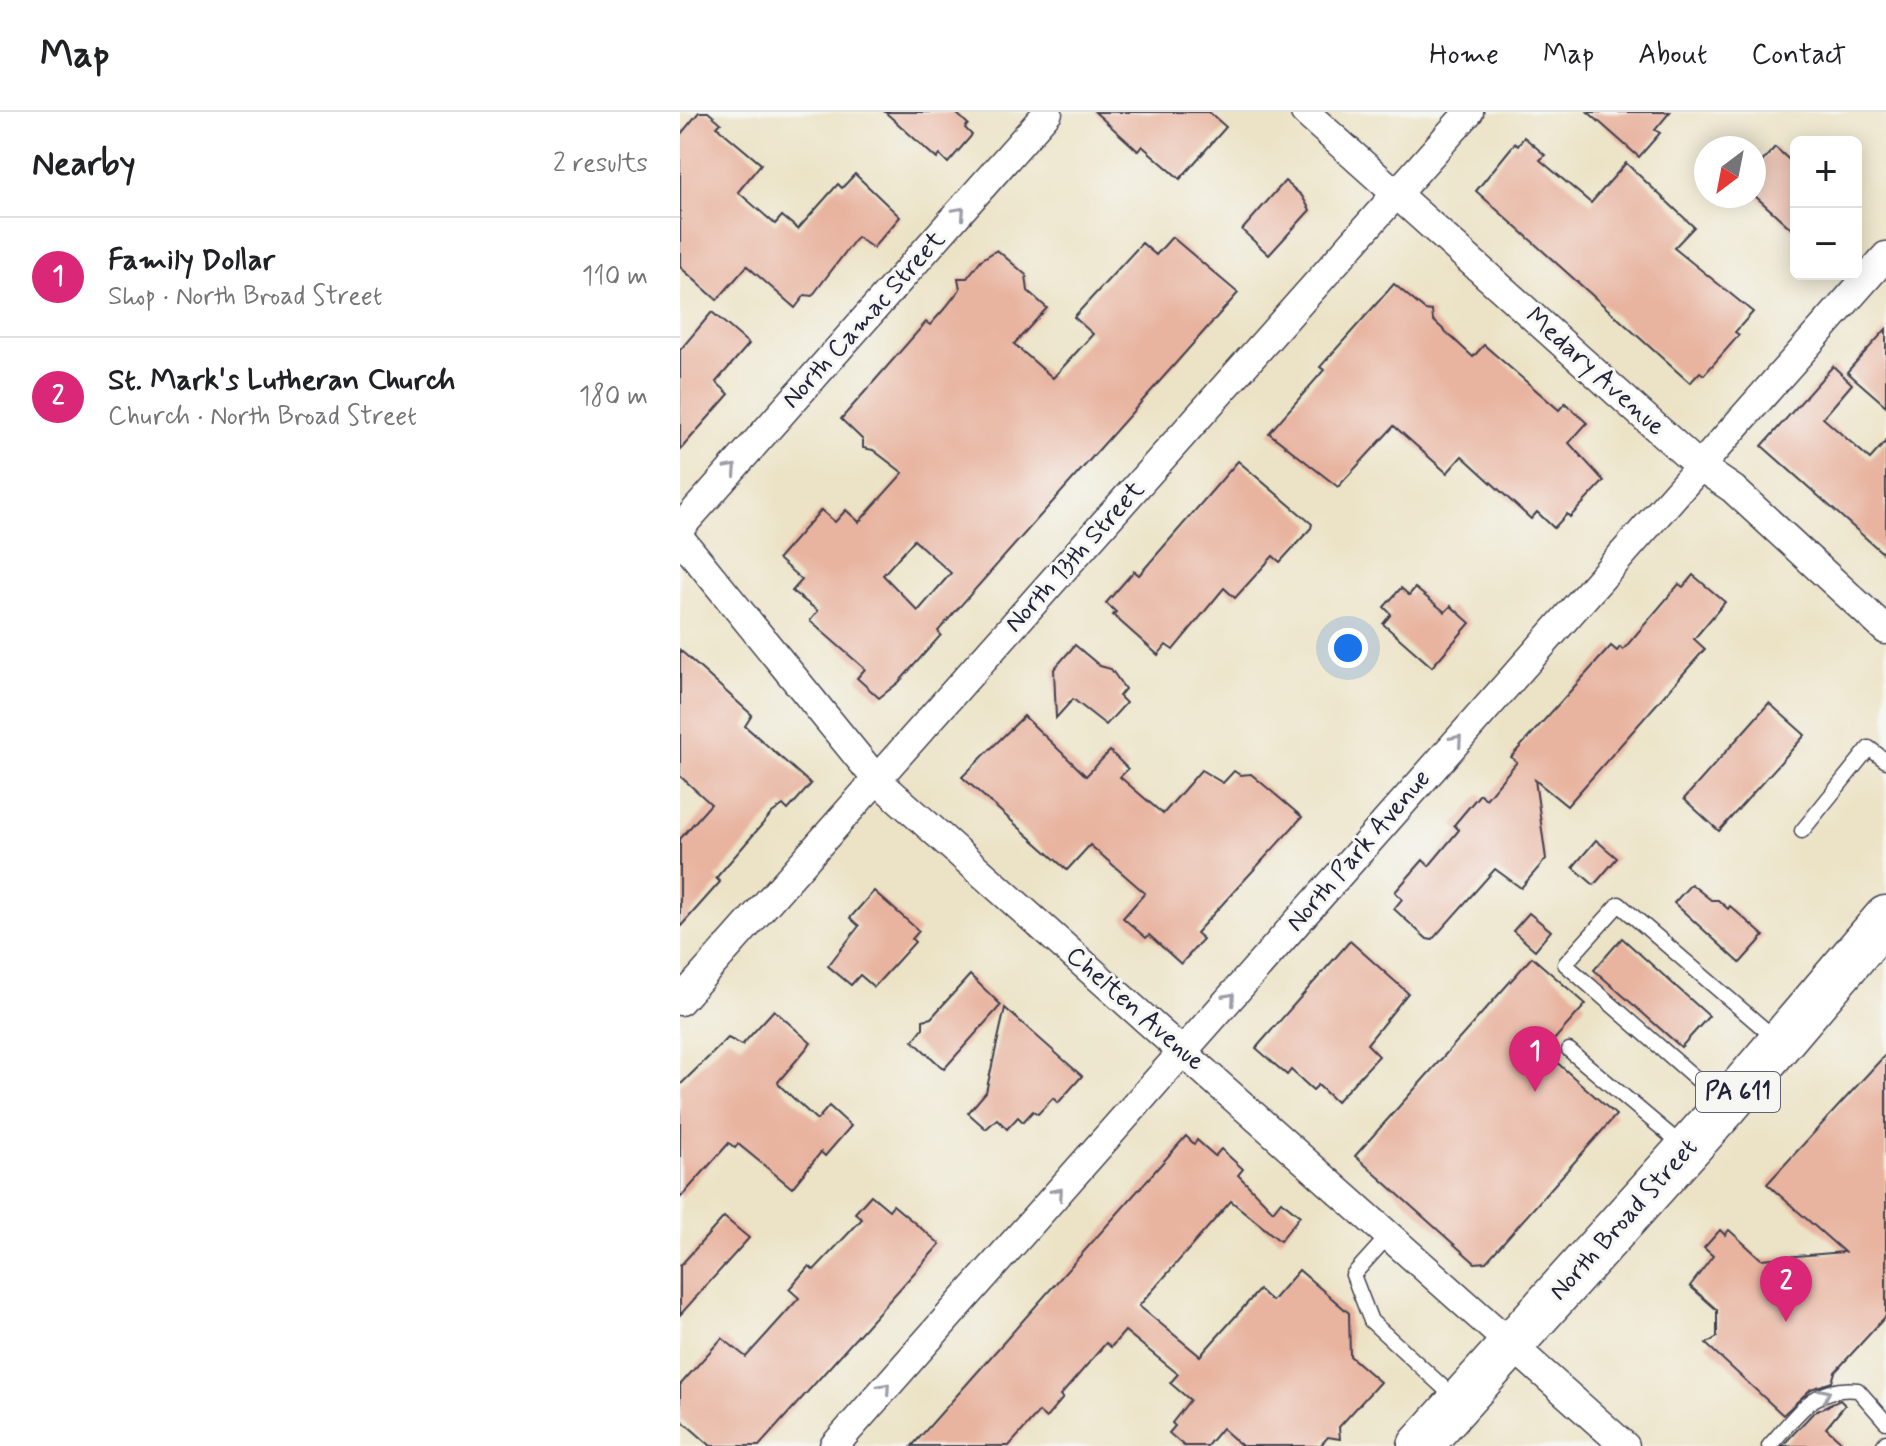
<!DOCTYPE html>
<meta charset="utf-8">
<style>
body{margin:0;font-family:Mynerve,sans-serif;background:#f6f6f6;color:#202124}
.controls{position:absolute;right:24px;top:24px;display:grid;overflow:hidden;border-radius:12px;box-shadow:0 4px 20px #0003}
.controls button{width:72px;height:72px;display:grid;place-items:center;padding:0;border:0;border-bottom:2px solid #e0e0e0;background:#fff;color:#202124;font:40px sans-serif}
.compass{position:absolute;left:1014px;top:24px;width:72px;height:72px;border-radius:50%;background:#fff;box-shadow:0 4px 20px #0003;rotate:212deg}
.you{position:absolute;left:668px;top:536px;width:28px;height:28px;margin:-20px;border:6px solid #fff;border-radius:50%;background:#1a73e8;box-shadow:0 0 0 12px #1a73e833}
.badge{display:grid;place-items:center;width:52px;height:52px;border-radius:50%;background:#db2777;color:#fff;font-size:26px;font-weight:700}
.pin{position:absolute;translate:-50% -66px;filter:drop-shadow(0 2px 4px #0008)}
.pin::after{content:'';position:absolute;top:42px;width:28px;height:24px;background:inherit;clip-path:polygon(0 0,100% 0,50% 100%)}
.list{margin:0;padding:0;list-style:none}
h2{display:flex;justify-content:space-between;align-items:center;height:104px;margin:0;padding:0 32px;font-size:34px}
h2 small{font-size:26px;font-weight:400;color:#757577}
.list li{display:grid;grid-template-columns:52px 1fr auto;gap:24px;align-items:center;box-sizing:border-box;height:120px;padding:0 32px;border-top:2px solid #e0e0e0}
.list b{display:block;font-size:30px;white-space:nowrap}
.list p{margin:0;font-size:26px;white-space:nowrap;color:#757577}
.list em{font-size:26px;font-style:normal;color:#757577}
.map{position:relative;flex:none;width:1206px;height:1334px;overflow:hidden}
header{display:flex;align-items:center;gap:48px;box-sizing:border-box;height:112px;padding:0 40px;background:#fff;border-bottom:2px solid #e0e0e0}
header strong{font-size:38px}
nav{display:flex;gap:44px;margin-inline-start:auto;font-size:28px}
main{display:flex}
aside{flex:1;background:#fff}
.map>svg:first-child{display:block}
</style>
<header>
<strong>Map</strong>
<nav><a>Home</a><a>Map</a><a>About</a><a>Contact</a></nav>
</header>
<main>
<aside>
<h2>Nearby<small>2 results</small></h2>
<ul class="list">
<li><span class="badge">1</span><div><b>Family Dollar</b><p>Shop · North Broad Street</p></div><em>110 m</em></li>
<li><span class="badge">2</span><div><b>St. Mark's Lutheran Church</b><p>Church · North Broad Street</p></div><em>180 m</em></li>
</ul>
</aside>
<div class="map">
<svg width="1206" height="1334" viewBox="0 0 1206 1334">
<rect width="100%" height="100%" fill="#f6f6f2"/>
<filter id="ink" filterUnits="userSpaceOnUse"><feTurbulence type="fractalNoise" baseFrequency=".0125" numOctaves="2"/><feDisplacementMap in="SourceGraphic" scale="16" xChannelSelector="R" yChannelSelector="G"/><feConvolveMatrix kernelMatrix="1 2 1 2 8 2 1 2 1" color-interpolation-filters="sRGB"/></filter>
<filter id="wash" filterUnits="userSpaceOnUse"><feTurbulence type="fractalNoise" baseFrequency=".006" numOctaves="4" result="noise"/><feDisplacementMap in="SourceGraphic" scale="32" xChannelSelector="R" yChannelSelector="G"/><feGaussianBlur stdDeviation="1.8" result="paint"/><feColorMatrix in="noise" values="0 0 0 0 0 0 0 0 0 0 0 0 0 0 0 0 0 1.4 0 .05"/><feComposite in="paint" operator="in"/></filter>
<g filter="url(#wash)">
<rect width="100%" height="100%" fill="#ece3c6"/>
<g id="blocks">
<g fill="#e8b39f" fill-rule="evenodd">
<path d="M19 0H28L41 11 37 15 81 52 58 80 95 112 102 104 118 117 158 72 162 76 175 62 220 105 193 136 177 125 132 184 125 183 115 196 67 154 37 188 0 155V23Z"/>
<path d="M205 0H275L288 12 285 16 292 23 268 51 260 43 257 47Z"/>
<path d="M415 0H529L546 15 500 67 462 34 458 39Z"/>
<path d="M908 0H990L975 18 980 21 959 45Z"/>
<path d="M844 25 865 43 860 48 911 91 946 51 1014 115 994 136 1073 200 1055 220 1059 223 1024 263 1020 260 1010 271 796 79 835 31 838 34Z"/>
<path d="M1095 35 1116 54V121L1074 83V59Z"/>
<path d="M605 69 622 84 630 98 589 143 562 118Z"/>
<path d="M492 125 558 181 258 519 261 523 219 570 199 586 177 566 185 557 130 509 138 499 112 479 122 468 98 447 141 398 155 410 166 398 179 410 223 361 193 338 183 336V328L161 307 246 210 250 213 266 195 280 177 278 166H287L301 148 317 138 346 163 348 179 367 196 334 232 373 266 413 222 394 205 462 131 476 143ZM234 428 271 461 238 499 203 463Z"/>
<path d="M714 172 745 198 752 199 753 208 793 245 804 233 879 298 885 291 907 311 889 331 924 369 890 405 887 402 874 416 857 400 851 407 782 344 767 361 714 314 658 375 589 321 644 258 640 255Z"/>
<path d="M32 200 69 232 36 270 49 282 0 338V238Z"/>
<path d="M1206 217V294L1167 260Z"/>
<path d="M1153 254 1172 272 1143 306 1190 347 1206 329V444L1082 334Z"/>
<path d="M558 349 632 412 631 416 600 450 593 444 555 486 544 476 493 538 486 533 478 543 433 503 436 500 426 491 454 459 459 463Z"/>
<path d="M1013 463 1045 490 1014 527 1025 537 887 694 855 668 866 747 841 776 815 757 752 828 747 827 714 797 722 787 715 780 743 748 749 754 779 718 774 713 800 682 806 687 837 650 831 645 931 534 937 539 940 535 943 538 999 472 1003 475Z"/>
<path d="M721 476 729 483 735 476 765 500 771 494 790 511 752 555 703 512 711 502 704 495Z"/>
<path d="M395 533 420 554 431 557 445 577 439 584 446 591 426 613 393 587 376 606 374 557Z"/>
<path d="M0 538 72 603 65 614 131 672 108 698 103 693 92 701 36 766 40 770 0 815V727L31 692 0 664Z"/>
<path d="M1089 591 1125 623 1039 719 1004 687Z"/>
<path d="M344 604 406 664 430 639 448 657 440 665 483 702 521 658 543 671 554 659 560 663 571 662 622 705 516 821 523 827 501 852 469 823 466 826 443 806 465 781 410 733 387 758 282 665Z"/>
<path d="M916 728 937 746 914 773 893 755Z"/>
<path d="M1011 772 1031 788H1038L1048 797 1050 794 1084 824 1060 851 994 791Z"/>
<path d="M194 779 239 819 232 827 235 830 194 875 180 863 171 873 148 854 179 814 170 806Z"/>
<path d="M849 801 871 819 855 838 833 819Z"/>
<path d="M942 826 1029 904 1001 935 914 858Z"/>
<path d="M670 829 728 881 687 932 699 944 656 990 638 973 633 978 611 958 607 963 576 936Z"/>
<path d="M852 845 906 892 864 939 936 1003 806 1150 795 1151 675 1044Z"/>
<path d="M290 863 321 893 264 957 233 929 243 916V908L251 906Z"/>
<path d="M325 896 402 964 378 991 373 986 358 1002 353 999 343 1010 338 1005 327 1017 317 1007 306 1017 288 1001 306 980Z"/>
<path d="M94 898 131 931 98 970 99 973 137 1008 149 994 171 1014 145 1044 141 1040 112 1076 58 1032 55 1036 49 1031 0 1086V973L48 926 62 933Z"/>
<path d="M1206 942V1204L1155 1260 1152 1270 1131 1277 1103 1303 1026 1232 1037 1225V1198L1010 1174 1033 1144 1024 1136 1040 1118 1045 1123 1049 1118 1081 1147 1164 1140 1087 1072Z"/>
<path d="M506 1024 514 1032 517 1028 535 1044 541 1037 563 1057 558 1063 593 1099 601 1089 620 1104 600 1129 551 1089 459 1194 520 1244 579 1178 592 1189 619 1158 669 1201 670 1244 700 1270 659 1315 660 1327 648 1325 640 1334H562L542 1316 527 1334H504L489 1321 495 1314 492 1311 510 1288 490 1271 498 1262 445 1219 431 1235 426 1231 380 1284 383 1286 366 1306 359 1300 329 1334H232Z"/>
<path d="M191 1083 209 1098 213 1093 260 1132 79 1334H31L0 1307V1273L42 1226 66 1245 119 1186 109 1177 129 1154 134 1158 182 1107 175 1101Z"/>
<path d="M44 1105 69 1126 0 1203V1154Z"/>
<path d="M1160 1288 1165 1293 1146 1316 1166 1334H1102L1133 1301Z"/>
</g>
</g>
</g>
<g filter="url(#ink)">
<use href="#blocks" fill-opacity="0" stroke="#403f50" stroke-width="2"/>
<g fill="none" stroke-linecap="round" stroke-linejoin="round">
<defs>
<g id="service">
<path d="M1122 719 1189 636 1206 649"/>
<path d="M889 938 1004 1035"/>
<path d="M1044 991 885 852 939 792 1097 928"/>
<path d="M709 1123 673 1163 691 1209 777 1288"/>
<path d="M1089 1334C1117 1304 1132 1273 1178 1278L1206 1310"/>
<path d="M1203 1334 1206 1330"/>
</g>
<g id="minor">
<path d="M625 0 1019 354 1053 377 1206 518"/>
<path d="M0 416 368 0"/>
<path d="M0 426 197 668 945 1334"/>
<path d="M0 889 789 0"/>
<path d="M154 1334 1206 144"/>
</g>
<path id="primary" d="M740 1334 1047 993 1206 806"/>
</defs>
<use href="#service" stroke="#403f50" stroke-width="17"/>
<use href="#minor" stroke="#403f50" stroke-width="31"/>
<use href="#primary" stroke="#403f50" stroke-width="47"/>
<use href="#service" stroke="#fff" stroke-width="14"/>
<use href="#minor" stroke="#fff" stroke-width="28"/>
<use href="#primary" stroke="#fff" stroke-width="44"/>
</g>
<defs><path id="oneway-chevron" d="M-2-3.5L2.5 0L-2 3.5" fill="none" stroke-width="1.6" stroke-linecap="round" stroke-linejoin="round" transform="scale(2)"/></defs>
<g stroke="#9c9ca7">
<use href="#oneway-chevron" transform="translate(280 100) rotate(-48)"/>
<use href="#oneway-chevron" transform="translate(52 357) rotate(-48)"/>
<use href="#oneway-chevron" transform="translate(777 628) rotate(-49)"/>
<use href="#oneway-chevron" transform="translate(550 886) rotate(-49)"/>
<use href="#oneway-chevron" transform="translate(378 1081) rotate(-49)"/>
<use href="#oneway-chevron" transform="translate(205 1276) rotate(-49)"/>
<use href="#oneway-chevron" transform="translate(1145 1282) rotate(-25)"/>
</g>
</g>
<g text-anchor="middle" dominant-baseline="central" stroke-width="6" stroke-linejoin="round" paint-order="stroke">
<rect fill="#f6f6f2" stroke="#626272" stroke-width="2" x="1016" y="960" width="84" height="40" rx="6"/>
<g font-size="24" font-weight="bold" fill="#22223b">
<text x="1058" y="980">PA 611</text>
</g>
<g font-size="26" fill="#22223b" stroke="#f6f6f2">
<text transform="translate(184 208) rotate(-48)">North Camac Street</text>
<text transform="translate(915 260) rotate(42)">Medary Avenue</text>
<text transform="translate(395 445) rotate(-48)">North 13th Street</text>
<text transform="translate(679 739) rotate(-49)">North Park Avenue</text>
<text transform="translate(455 897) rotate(41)">Chelten Avenue</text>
<text transform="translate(944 1108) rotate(-48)">North Broad Street</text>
</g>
</g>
</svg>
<div class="controls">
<button>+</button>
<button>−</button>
</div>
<svg class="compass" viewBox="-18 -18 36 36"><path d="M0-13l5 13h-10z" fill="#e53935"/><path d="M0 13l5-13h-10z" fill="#757577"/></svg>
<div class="you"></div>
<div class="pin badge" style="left:855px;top:980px">1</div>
<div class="pin badge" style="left:1106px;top:1210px">2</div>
</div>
</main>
